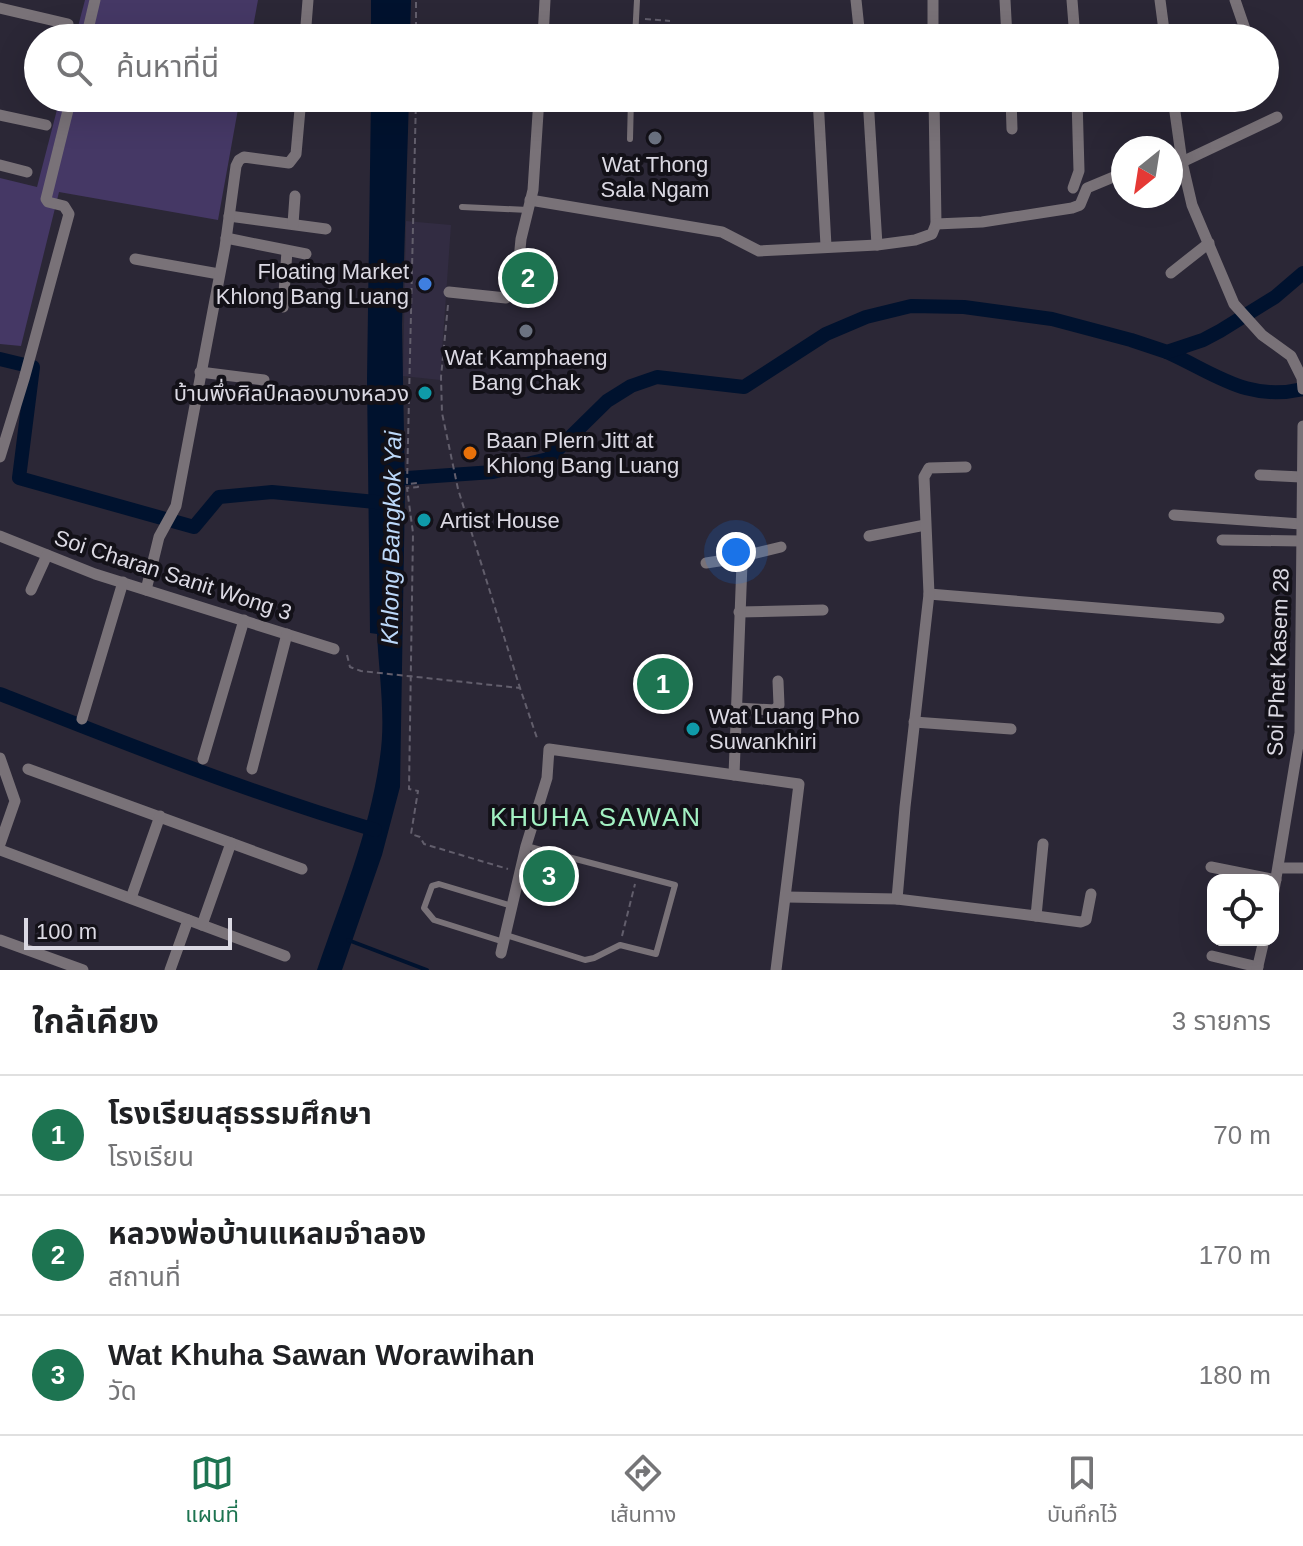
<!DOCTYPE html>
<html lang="th">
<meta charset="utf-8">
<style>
body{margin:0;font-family:Helvetica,"Noto Sans Thai",sans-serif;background:#f2f2f2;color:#202124}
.controls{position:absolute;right:24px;bottom:24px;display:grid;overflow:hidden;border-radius:16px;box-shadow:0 8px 32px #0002}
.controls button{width:72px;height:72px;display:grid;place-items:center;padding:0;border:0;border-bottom:2px solid #e0e0e0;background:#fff;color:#202124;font:40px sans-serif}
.compass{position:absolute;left:1111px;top:136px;width:72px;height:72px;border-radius:50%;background:#fff;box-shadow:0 8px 32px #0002;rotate:210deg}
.scale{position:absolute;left:24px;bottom:20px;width:208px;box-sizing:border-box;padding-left:8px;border:4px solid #dbd9e3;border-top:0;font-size:22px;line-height:28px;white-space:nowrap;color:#dbd9e3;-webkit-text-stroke:6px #131118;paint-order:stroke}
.you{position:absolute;left:736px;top:552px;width:28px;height:28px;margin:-20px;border:6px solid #fff;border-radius:50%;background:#1a73e8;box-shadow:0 0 0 12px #1a73e833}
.badge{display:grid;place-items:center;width:52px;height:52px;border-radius:50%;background:#1d7451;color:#fff;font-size:26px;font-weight:700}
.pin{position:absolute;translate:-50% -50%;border:4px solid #fff;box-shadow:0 2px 8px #0006}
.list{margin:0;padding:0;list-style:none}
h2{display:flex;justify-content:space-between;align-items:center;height:104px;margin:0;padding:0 32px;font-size:34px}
h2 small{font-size:26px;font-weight:400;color:#757577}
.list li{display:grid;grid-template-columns:52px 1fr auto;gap:24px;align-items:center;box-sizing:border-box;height:120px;padding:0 32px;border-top:2px solid #e0e0e0}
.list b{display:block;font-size:30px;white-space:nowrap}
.list p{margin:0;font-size:26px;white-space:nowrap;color:#757577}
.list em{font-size:26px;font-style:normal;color:#757577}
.icon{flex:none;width:44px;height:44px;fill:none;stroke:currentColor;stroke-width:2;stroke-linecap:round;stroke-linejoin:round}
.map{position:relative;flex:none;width:1303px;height:970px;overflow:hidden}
.search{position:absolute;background:#fff;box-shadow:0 8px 32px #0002;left:24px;right:24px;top:24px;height:88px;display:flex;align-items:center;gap:20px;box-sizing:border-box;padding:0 28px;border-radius:44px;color:#757577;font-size:30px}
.sheet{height:464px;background:#fff}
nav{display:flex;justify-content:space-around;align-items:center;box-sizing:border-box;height:112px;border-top:2px solid #e0e0e0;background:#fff;font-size:22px;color:#757577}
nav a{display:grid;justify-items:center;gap:4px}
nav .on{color:#1d7451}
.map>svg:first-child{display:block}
</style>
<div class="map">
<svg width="1303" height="970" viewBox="0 0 1303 970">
<rect width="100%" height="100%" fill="#2b2736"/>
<path fill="#322c42" d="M406 221 451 225 440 380 403 376Z"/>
<g fill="#453865">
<path d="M85 0H258L251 38H75Z"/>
<path d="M60 98H240L218 220 59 192 21 346 0 344V178L37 187Z"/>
</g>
<g fill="#00122e">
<path d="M371 0H411L410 38H371Z"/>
<path d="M371 98H409L402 325 405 489 400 787 382 855 342 970H317C341 900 370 831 380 757 386 718 379 674 377 634L370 633 367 380Z"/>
</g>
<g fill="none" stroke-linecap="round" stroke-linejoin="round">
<path stroke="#00122e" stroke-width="4" d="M348 940 427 970"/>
<g stroke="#00122e" stroke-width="14">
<path d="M1167 352C1216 374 1247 402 1303 389"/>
<path d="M0 359 33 367 19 478 194 527 219 497 272 492 386 503"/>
<path d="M393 479 493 472 548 459 607 401 631 386 657 377 744 387 826 334 866 317 911 306 964 307 1052 319 1131 340 1167 352 1203 340 1220 331 1275 297 1303 273"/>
<path d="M0 694C124 743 247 792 375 830"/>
</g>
<g stroke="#625e6c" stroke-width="2" stroke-dasharray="6 4" stroke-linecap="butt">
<path d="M645 19 670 21"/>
<path d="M416 38V0"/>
<path d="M416 98 407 484 418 483V487L407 488 413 533 409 789 418 791 411 834 420 837 424 844 508 869"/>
<path d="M448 305 441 377 442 413 458 489 520 688"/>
<path d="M347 655 350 667 361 671 520 688 538 741"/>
<path d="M622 936 635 884"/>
</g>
<g stroke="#797278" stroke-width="6">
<path d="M635 38 637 0"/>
<path d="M718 98 758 99"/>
<path d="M539 103 565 98"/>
<path d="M630 139 631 98"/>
<path d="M462 207 528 210"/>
<path d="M506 935 585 960 594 958 620 945 656 954 675 885 526 846"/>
<path d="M504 942 434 920 424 908 432 886 439 884 512 906"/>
</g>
<g stroke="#797278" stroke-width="11">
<path d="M856 0 860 38"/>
<path d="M933 0V38"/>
<path d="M1005 0 1007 38"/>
<path d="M1072 0 1075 38"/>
<path d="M1160 0 1165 38"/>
<path d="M1235 0 1246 32"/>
<path d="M0 8 68 24"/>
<path d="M86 38 95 0"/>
<path d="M305 38 308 0"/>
<path d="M543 38 545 0"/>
<path d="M818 98 826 246"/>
<path d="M868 98 877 245"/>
<path d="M1011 98 1012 129"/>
<path d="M1173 98 1182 162 1192 205 1234 304 1262 335 1291 356 1302 378 1303 389"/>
<path d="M0 115 46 125"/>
<path d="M1182 162 1277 117"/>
<path d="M0 165 27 172"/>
<path d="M1073 188 1079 171 1077 98"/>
<path d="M530 200 722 232 759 251 877 245 915 240 932 234 936 224 934 98"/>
<path d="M229 216 326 229"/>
<path d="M293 224 295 196"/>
<path d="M936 224 982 222 1072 208 1080 205 1087 188 1123 173"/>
<path d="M226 238 306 254"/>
<path d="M135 259 219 274"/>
<path d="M1171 273 1209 243"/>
<path d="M449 292 506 298 516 291 521 239 533 190 539 98"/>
<path d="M283 307 287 251"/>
<path d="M200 372 264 380"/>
<path d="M0 457 24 379 69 214 64 206 48 202 46 199 71 98"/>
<path d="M1260 475 1301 477"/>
<path d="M1174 515 1301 524"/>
<path d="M0 536 95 574 334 649"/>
<path d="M869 536 925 525"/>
<path d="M1222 540 1301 541"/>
<path d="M706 563 745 557"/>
<path d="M31 590 47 555"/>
<path d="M146 590 159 537 176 506 225 247 236 166 239 160 244 157 289 163 296 154 301 98"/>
<path d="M929 594 1219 618"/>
<path d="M739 612 823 610"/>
<path d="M737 708 775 710 779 705 778 681"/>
<path d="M82 719 123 582"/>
<path d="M914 722 1011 729"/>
<path d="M0 758 15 801 0 844"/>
<path d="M203 759 244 620"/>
<path d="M28 769 302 869"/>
<path d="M252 769 287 634"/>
<path d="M734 775 742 563 748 555 781 547"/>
<path d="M0 850 285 956"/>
<path d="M1211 867 1276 880"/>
<path d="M1279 868H1303"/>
<path d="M1273 896 1300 733 1303 426"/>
<path d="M786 897 897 899 1036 916 1043 844"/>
<path d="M131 898 160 816"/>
<path d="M897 899 905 807 929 594 924 477 929 468 966 467"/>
<path d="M1036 916 1081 922 1086 920 1091 894"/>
<path d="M202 925 231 843"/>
<path d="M0 940 83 970"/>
<path d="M501 953 526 846 547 778 549 749 799 784 776 970"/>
<path d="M1212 956 1258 967"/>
<path d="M170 970 188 920"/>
<path d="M1257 970 1264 940"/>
</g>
</g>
<g fill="#6b7280" stroke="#131118" stroke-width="3">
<circle cx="655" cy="138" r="8"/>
<circle cx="526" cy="331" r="8"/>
</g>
<circle fill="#3f7fe0" stroke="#131118" stroke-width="3" cx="425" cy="284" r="8"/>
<g fill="#0f9aa8" stroke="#131118" stroke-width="3">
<circle cx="425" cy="393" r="8"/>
<circle cx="424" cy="520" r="8"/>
<circle cx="693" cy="729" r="8"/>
</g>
<circle fill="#e8710a" stroke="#131118" stroke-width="3" cx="470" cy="453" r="8"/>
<g text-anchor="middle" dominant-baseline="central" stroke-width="8" stroke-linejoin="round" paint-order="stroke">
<g font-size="22" fill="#dbd9e3" stroke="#131118" text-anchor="start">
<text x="655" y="164" text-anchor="middle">Wat Thong<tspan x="655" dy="25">Sala Ngam</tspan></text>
<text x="409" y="271" text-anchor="end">Floating Market<tspan x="409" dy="25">Khlong Bang Luang</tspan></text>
<text x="526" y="357" text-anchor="middle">Wat Kamphaeng<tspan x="526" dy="25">Bang Chak</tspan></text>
<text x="409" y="393" text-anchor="end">บ้านพึ่งศิลป์คลองบางหลวง</text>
<text x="486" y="440">Baan Plern Jitt at<tspan x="486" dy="25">Khlong Bang Luang</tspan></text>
<text x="440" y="520">Artist House</text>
<text x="709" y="716">Wat Luang Pho<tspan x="709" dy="25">Suwankhiri</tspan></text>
</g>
<g font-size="22" fill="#dbd9e3" stroke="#131118">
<text transform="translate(173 575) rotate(18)">Soi Charan Sanit Wong 3</text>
<text transform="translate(1278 662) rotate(-88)">Soi Phet Kasem 28</text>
</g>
<g font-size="24" font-style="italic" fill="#bcd8f9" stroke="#131118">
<text transform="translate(391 538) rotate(-89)">Khlong Bangkok Yai</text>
</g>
<g font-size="26" letter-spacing="2" fill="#a3f1c3" stroke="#131118">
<text x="596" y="817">KHUHA SAWAN</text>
</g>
</g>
</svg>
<div class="controls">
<button><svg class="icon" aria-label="locate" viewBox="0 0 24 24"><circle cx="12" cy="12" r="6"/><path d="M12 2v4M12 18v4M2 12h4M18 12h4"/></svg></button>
</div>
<svg class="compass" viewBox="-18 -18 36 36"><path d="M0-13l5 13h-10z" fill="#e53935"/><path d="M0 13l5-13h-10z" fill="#757577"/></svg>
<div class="scale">100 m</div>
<div class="you"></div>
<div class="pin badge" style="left:663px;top:684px">1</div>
<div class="pin badge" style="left:528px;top:278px">2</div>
<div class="pin badge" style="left:549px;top:876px">3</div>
<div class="search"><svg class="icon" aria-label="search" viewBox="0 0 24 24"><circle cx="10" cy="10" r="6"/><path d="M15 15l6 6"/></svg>ค้นหาที่นี่</div>
</div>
<section class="sheet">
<h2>ใกล้เคียง<small>3 รายการ</small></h2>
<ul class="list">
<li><span class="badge">1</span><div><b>โรงเรียนสุธรรมศึกษา</b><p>โรงเรียน</p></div><em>70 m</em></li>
<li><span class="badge">2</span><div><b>หลวงพ่อบ้านแหลมจำลอง</b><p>สถานที่</p></div><em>170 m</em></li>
<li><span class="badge">3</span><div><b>Wat Khuha Sawan Worawihan</b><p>วัด</p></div><em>180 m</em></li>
</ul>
</section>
<nav>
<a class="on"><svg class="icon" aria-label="map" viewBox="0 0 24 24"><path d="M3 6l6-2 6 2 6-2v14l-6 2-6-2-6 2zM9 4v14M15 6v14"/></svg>แผนที่</a>
<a><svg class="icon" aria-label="directions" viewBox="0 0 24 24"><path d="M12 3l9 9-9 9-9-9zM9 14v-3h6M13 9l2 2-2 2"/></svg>เส้นทาง</a>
<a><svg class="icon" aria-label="saved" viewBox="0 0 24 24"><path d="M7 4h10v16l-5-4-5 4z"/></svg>บันทึกไว้</a>
</nav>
